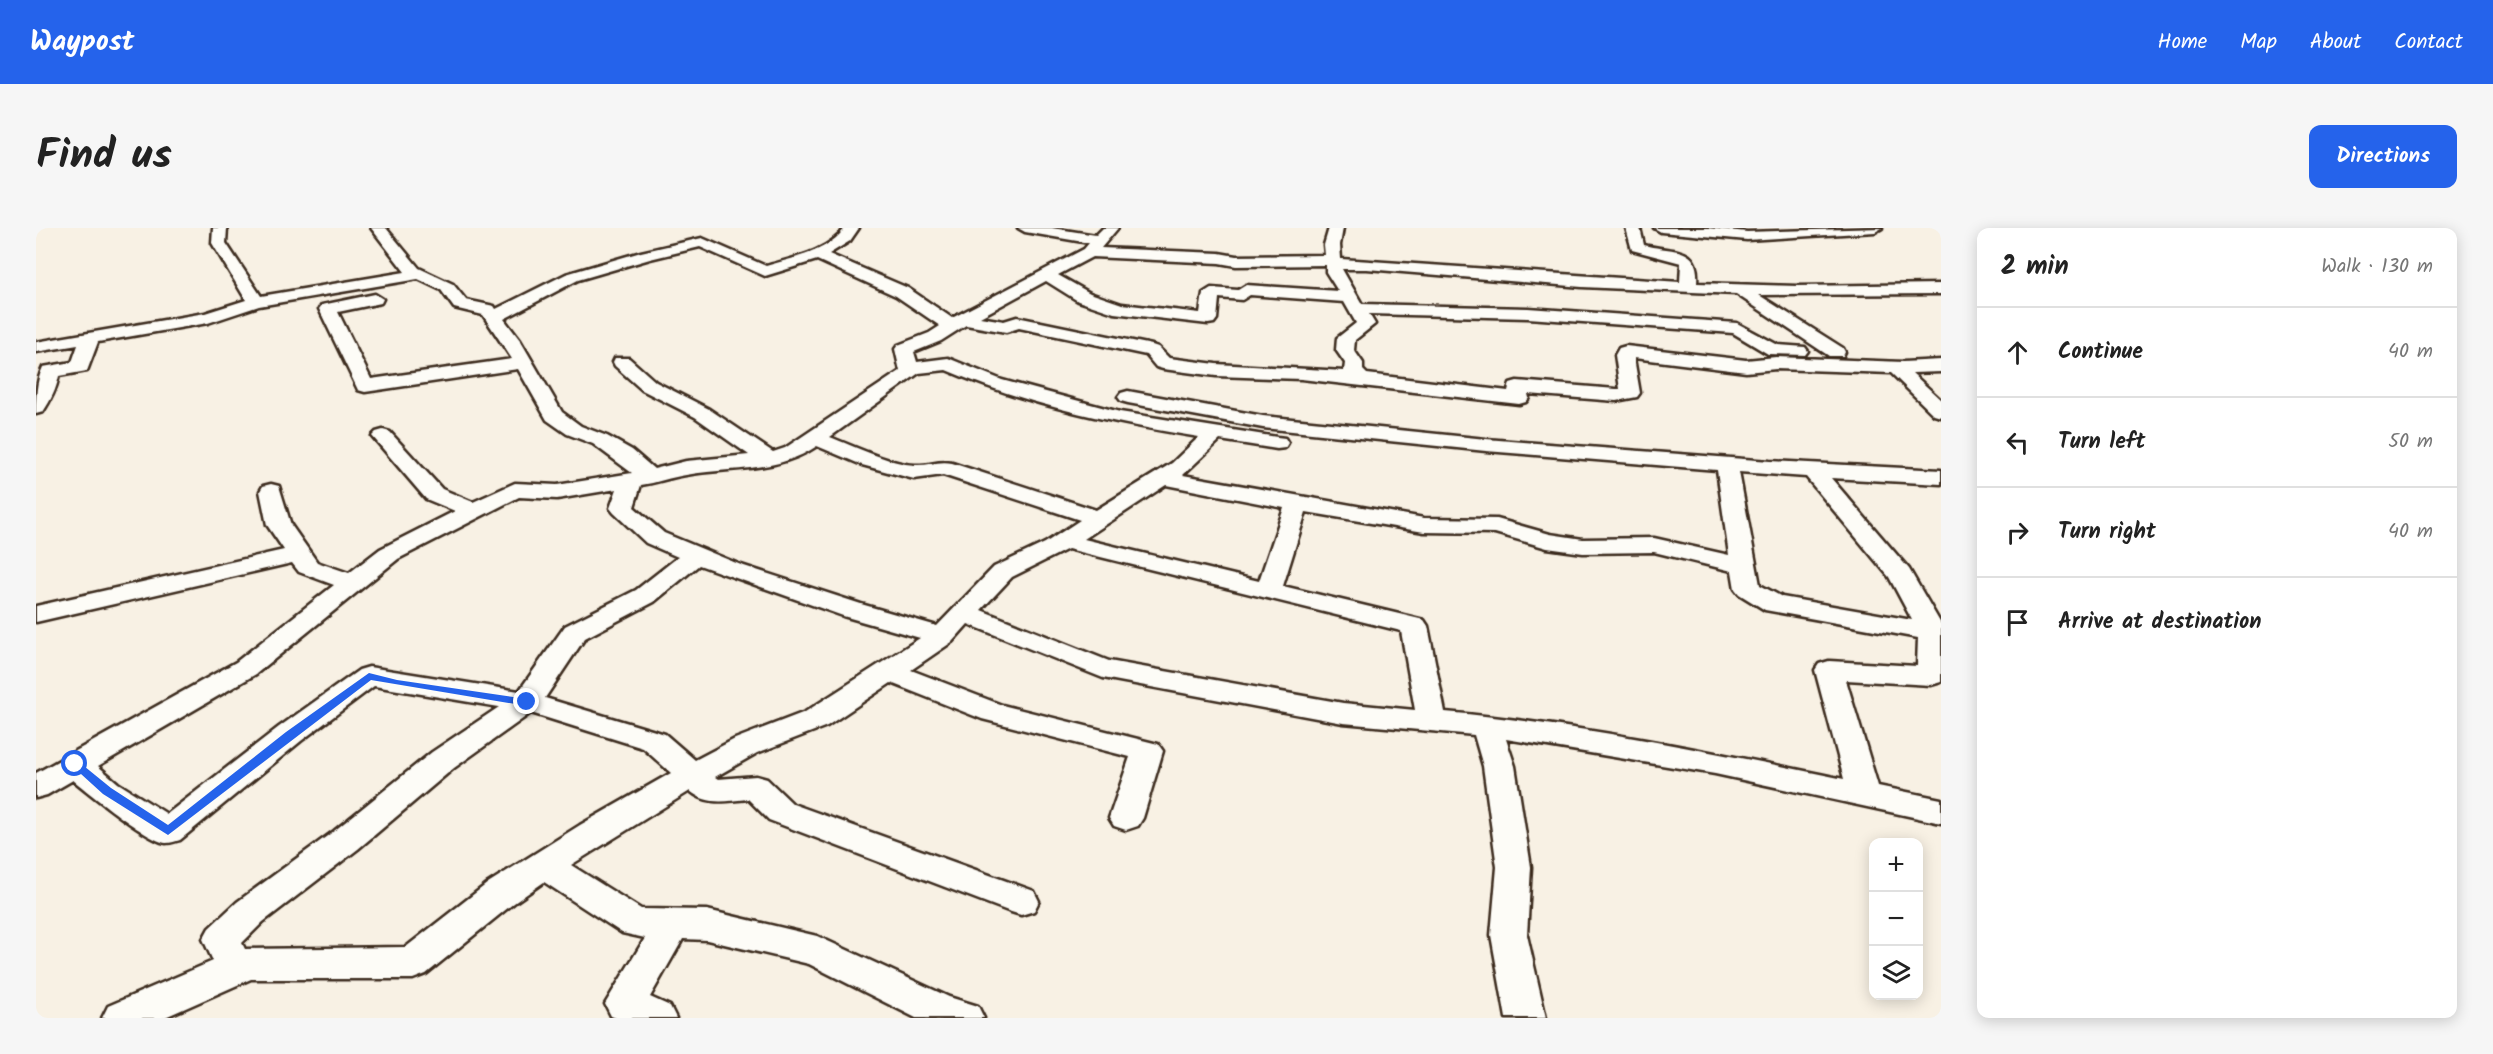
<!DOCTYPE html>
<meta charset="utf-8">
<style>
body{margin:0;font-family:Kalam,sans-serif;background:#f6f6f6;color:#222}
.controls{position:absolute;right:18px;bottom:18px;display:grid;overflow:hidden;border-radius:12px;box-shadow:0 3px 15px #0003}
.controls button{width:54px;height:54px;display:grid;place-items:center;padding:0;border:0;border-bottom:2px solid #e0e0e0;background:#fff;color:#222;font:30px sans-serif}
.stop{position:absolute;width:18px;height:18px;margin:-14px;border:4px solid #2563eb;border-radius:50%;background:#fff}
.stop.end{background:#2563eb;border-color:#fff;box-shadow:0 2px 6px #0008}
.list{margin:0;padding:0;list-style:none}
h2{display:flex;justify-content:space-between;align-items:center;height:78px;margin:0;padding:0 24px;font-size:26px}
h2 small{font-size:20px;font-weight:400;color:#767676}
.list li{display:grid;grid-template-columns:39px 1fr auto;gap:18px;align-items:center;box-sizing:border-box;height:90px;padding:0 24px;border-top:2px solid #e0e0e0}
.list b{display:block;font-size:22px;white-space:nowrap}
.list em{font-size:20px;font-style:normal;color:#767676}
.icon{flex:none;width:33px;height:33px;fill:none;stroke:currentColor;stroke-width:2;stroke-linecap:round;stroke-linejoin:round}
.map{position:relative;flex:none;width:1905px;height:790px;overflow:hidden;border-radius:12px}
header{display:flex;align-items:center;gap:36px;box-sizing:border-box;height:84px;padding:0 30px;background:#2563eb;color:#fff}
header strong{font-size:28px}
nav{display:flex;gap:33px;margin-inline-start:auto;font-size:21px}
.intro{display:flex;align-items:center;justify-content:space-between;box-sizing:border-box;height:144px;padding:0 36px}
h1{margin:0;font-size:42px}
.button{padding:15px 27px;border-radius:12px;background:#2563eb;color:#fff;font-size:21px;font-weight:700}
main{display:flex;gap:36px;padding:0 36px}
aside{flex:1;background:#fff;border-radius:12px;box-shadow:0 3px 15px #0003}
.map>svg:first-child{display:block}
</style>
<header>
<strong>Waypost</strong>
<nav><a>Home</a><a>Map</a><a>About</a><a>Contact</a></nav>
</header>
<div class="intro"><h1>Find us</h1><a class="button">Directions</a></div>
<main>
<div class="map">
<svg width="1905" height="790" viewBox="0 0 1905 790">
<rect width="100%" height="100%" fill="#f8f1e4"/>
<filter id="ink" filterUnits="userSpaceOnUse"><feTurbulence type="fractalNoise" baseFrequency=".0167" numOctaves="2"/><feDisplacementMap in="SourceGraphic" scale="12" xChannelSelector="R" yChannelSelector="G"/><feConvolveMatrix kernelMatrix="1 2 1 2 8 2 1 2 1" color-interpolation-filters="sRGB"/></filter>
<g filter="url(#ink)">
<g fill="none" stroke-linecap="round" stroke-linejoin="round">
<defs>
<g id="street">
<path d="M177 0H191L190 15 225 68 369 44 335 0H350L383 40 417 56 430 72 458 78 460 81 530 46 605 24 666 10 730 38C757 30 792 24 809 0H823L814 13 793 26 872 60 916 90 1048 21 1053 15 989 4 982 0H1016L1060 7 1067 0H1082L1065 20 1183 25 1200 28 1289 27 1288 17 1293 0H1307L1304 17 1305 31 1644 54 1645 35 1596 22 1590 0H1604L1608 17C1637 25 1664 16 1661 55L1762 58 1905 56V66L1723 67 1807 120 1809 124 1807 128H1793L1700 66 1546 59 1331 41H1306L1326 76 1492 80 1701 95 1742 117 1769 119 1772 123 1769 127 1732 126 1697 105 1492 90 1333 86 1339 96 1319 112 1318 122 1327 135V142L1331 146 1472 163 1474 155 1481 153 1580 161H1584L1579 127 1583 120 1590 118 1710 132 1740 129 1867 134 1905 132V144L1876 145 1905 172V189L1898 187 1855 145 1740 141 1710 144 1598 130 1604 165 1601 169 1580 173 1492 166 1493 170 1490 174 1483 176 1265 151 1180 148 1127 141 1120 139 1110 127 983 100 970 104 930 97 905 113 878 124 881 134 912 130 966 152 1084 184 1241 209 1249 210 1252 215 1249 220 1241 221 1184 212 1147 247 1388 290 1461 291 1514 306 1547 311 1618 310 1693 327 1681 242 1450 223 1227 200 1092 175 1085 173 1082 169 1085 165 1092 163 1227 188 1450 211 1734 233 1905 242V256L1795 250 1873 341 1905 396V454L1895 457 1810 452 1842 558 1905 571V595L1679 546 1470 511 1479 538 1495 639 1491 707 1510 790H1470L1455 707 1461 639 1447 538 1438 507 1307 495 1067 450 932 396 916 414 875 442 966 477 1122 516 1127 523 1107 590 1102 598 1090 602 1078 598 1073 590 1094 529 946 491 855 455 791 498 721 525 679 549 682 551 720 548 731 551 757 576 998 663 1003 673 998 683 985 687 972 683 733 592 712 571C690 573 672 578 654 563L535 637 605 681 671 682 781 708 913 769 942 778 948 790H880L773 736 671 712 647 711 614 769 634 778 640 790H580L575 788 569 776 609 710 586 705 508 654 478 675 390 746 377 751H215L127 790H66L72 778 177 733 167 711 173 700 201 674 298 603 396 524 463 479 338 458 265 513 144 612C140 613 135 615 130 615 112 613 53 565 37 552L11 567 0 570V545L200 434 298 357 263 344 256 335 0 394V378L248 322 231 297 224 263 227 258 235 256 243 258 255 297 281 334 313 345 344 321 419 283 390 271 336 208 340 204 347 202 354 204 406 261 437 274 479 255 521 257 596 245 557 216 531 206 511 192 482 141 329 164 322 162 283 81 286 77 339 66 347 71 345 75 302 84 335 151 476 131 447 87 418 80 405 62 382 51 223 78 172 95 62 114 51 143 23 148C20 162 15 172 7 184L0 186C0 170 0 153 7 139L36 134 42 117 0 124V114L169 85 210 72 176 15ZM664 19 729 48 781 32 860 68 904 98 893 105 862 117 859 121 864 143 749 220 737 224 673 181 620 154 593 130H579L577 134 579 138 606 162 659 189 713 227 650 233 618 241 596 222 571 208 545 198 526 184 484 112 468 91 542 52 614 31ZM1056 29 1183 35 1200 38 1290 37V44L1302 63 1210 57 1202 62 1175 60 1167 65 1164 85 1086 76 1054 65 1022 47ZM1010 53 1042 73 1078 85 1172 96 1178 95 1181 91 1183 70 1206 72 1214 67 1308 74 1320 95 1301 110 1300 122 1309 135 1308 143 1180 136 1133 130 1122 119 1116 117 981 89 968 93 944 89ZM910 142C991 177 1076 195 1163 209L1136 235 1060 282 916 235C903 232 892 238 879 237 855 236 817 218 794 209L883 145ZM781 218 826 237 878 251 907 247 1044 292 1009 315 958 339 901 398 825 376 705 337 628 305 598 279 605 257C620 255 635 249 650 247 695 239 742 245 781 218ZM1703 244 1770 249 1853 349 1876 392 1746 369 1724 357ZM1130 257 1248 280 1223 353 1048 311ZM581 261 574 280 578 285 610 315 642 329 600 362 529 398 483 463 333 439 323 442 243 499 131 586 82 555 62 538 220 446 362 331 483 269 521 271ZM1270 284 1388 304 1459 305 1511 320 1547 325 1618 324 1696 343 1699 361 1703 366 1729 382 1882 410 1881 438 1793 433 1783 436 1779 442 1808 551C1677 524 1542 496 1409 484L1392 398 1388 392 1247 358ZM1032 321 1365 403 1379 482 1307 475 1073 433 945 382 976 349ZM663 337 807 388 884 410 769 484 699 511 659 532 629 506 509 470 549 410 618 374ZM495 485 607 520 635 545 544 597 452 655 370 719 209 721 206 715 227 694 322 621 418 540Z"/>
<path d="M1618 0H1672L1711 4 1846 0 1839 4 1711 12 1625 4Z"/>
</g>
</defs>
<use href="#street" stroke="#3b2a1e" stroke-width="5"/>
<use href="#street" fill="#fdfcf7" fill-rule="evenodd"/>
</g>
</g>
<path fill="#2563eb" d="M333 445 361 452 491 471 496 474 491 478 335 452 132 607 67 566 34 536 35 534H43L75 560 132 597 250 504Z"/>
</svg>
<div class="controls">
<button>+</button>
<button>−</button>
<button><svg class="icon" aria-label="layers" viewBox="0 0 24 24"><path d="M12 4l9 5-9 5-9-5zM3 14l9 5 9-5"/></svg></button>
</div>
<div class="stop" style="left:39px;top:536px"></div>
<div class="stop end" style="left:491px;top:474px"></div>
</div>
<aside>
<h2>2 min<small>Walk · 130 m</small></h2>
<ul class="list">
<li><svg class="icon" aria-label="ahead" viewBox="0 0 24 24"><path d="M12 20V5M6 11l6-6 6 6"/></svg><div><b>Continue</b></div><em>40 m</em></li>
<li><svg class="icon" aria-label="left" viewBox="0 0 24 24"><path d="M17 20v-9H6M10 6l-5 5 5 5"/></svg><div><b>Turn left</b></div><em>50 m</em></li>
<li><svg class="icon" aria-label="right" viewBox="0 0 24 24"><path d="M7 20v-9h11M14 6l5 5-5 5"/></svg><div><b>Turn right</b></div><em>40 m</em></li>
<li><svg class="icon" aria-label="arrive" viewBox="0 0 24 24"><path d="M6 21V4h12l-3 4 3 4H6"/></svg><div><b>Arrive at destination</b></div></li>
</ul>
</aside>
</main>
